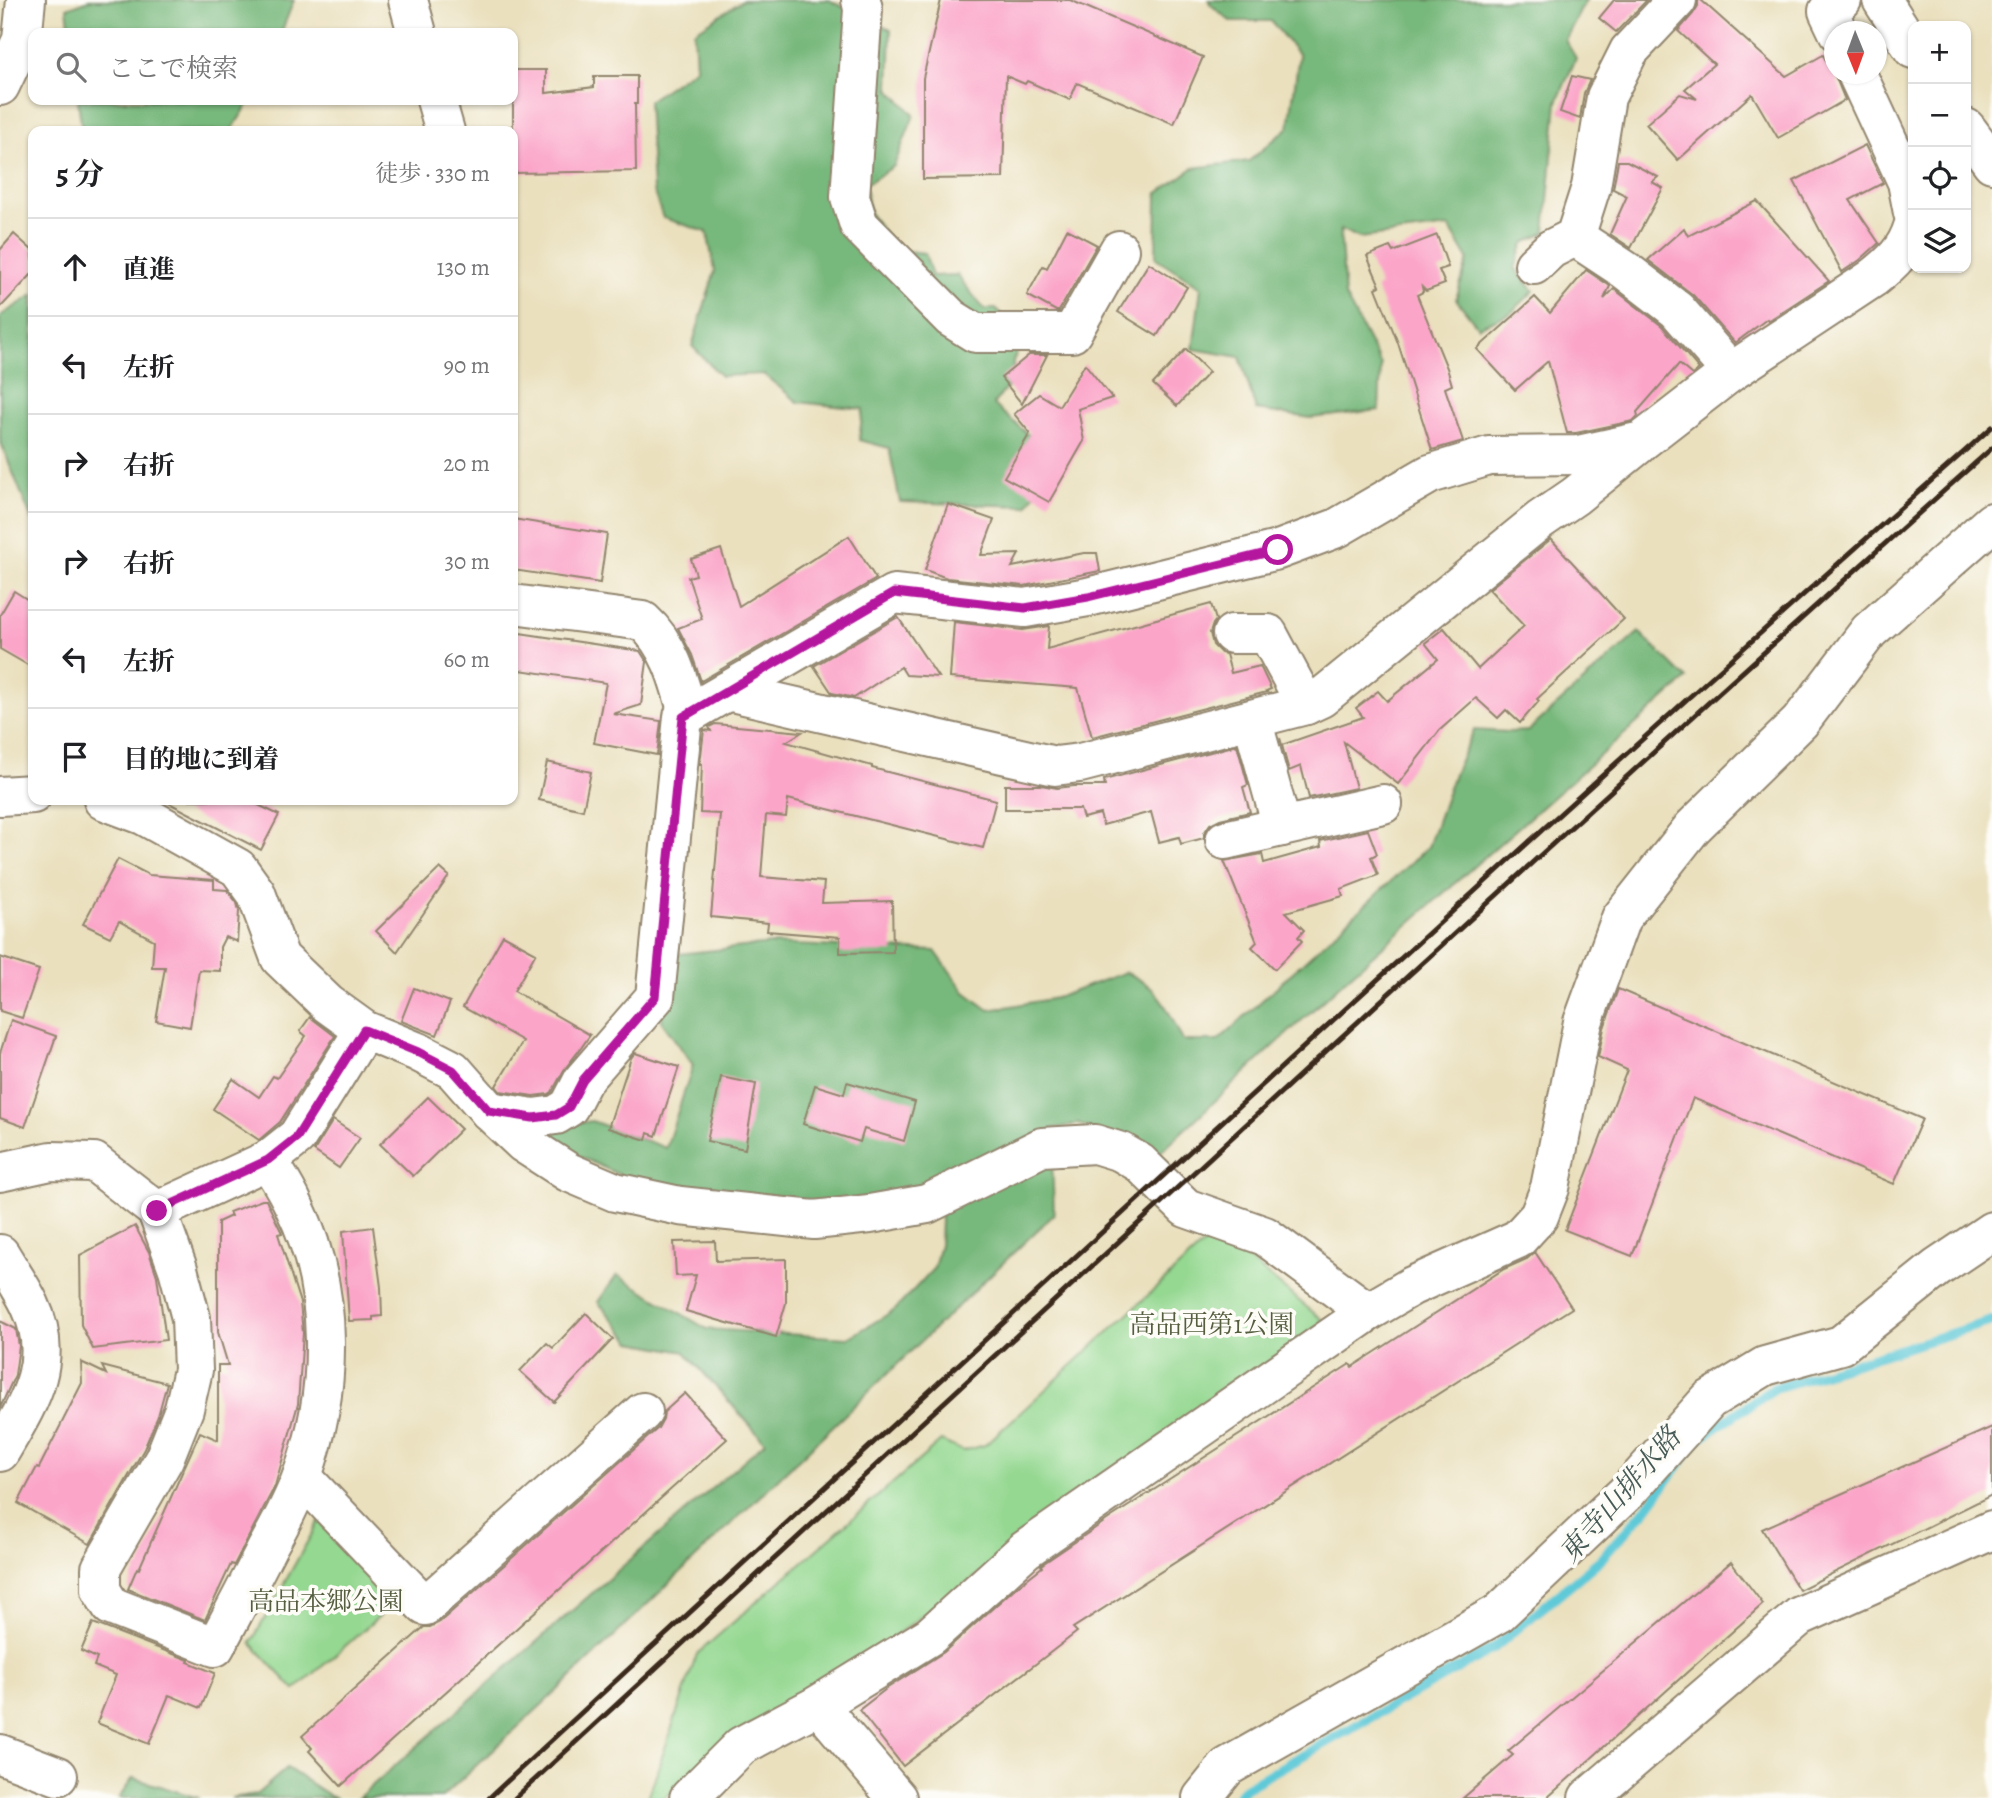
<!DOCTYPE html>
<html lang="ja">
<meta charset="utf-8">
<style>
body{margin:0;font-family:Alegreya,"Noto Serif JP",serif;background:#f6f6f6;color:#202124}
.controls{position:absolute;right:21px;top:21px;display:grid;overflow:hidden;border-radius:14px;box-shadow:0 2px 5px #0004}
.controls button{width:63px;height:63px;display:grid;place-items:center;padding:0;border:0;border-bottom:2px solid #e0e0e0;background:#fff;color:#202124;font:35px sans-serif}
.compass{position:absolute;left:1824px;top:21px;width:63px;height:63px;border-radius:50%;background:#fff;box-shadow:0 2px 5px #0004;rotate:179deg}
.stop{position:absolute;width:21px;height:21px;margin:-16px;border:5px solid #b5179e;border-radius:50%;background:#fff}
.stop.end{background:#b5179e;border-color:#fff;box-shadow:0 2px 7px #0008}
.list{margin:0;padding:0;list-style:none}
h2{display:flex;justify-content:space-between;align-items:center;height:91px;margin:0;padding:0 28px;font-size:30px}
h2 small{font-size:23px;font-weight:400;color:#757577}
.list li{display:grid;grid-template-columns:46px 1fr auto;gap:21px;align-items:center;box-sizing:border-box;height:98px;padding:0 28px;border-top:2px solid #e0e0e0}
.list b{display:block;font-size:26px;white-space:nowrap}
.list em{font-size:23px;font-style:normal;color:#757577}
.icon{flex:none;width:38px;height:38px;fill:none;stroke:currentColor;stroke-width:2;stroke-linecap:round;stroke-linejoin:round}
.map{position:relative;flex:none;width:1992px;height:1798px;overflow:hidden}
.search{position:absolute;background:#fff;box-shadow:0 2px 5px #0004;left:28px;top:28px;width:490px;height:77px;display:flex;align-items:center;gap:18px;box-sizing:border-box;padding:0 24px;border-radius:14px;color:#757577;font-size:26px}
.panel{position:absolute;background:#fff;box-shadow:0 2px 5px #0004;left:28px;top:126px;width:490px;height:679px;border-radius:14px}
.map>svg:first-child{display:block}
</style>
<div class="map">
<svg width="1992" height="1798" viewBox="0 0 1992 1798">
<rect width="100%" height="100%" fill="#fdfcf7"/>
<filter id="ink" filterUnits="userSpaceOnUse"><feTurbulence type="fractalNoise" baseFrequency=".0143" numOctaves="2"/><feDisplacementMap in="SourceGraphic" scale="14" xChannelSelector="R" yChannelSelector="G"/><feConvolveMatrix kernelMatrix="1 2 1 2 8 2 1 2 1" color-interpolation-filters="sRGB"/></filter>
<filter id="wash" filterUnits="userSpaceOnUse"><feTurbulence type="fractalNoise" baseFrequency=".00686" numOctaves="4" result="noise"/><feDisplacementMap in="SourceGraphic" scale="28" xChannelSelector="R" yChannelSelector="G"/><feGaussianBlur stdDeviation="1.57" result="paint"/><feColorMatrix in="noise" values="0 0 0 0 0 0 0 0 0 0 0 0 0 0 0 0 0 1.4 0 .05"/><feComposite in="paint" operator="in"/></filter>
<g filter="url(#wash)">
<rect width="100%" height="100%" fill="#eae0be"/>
<g fill="#94d891" stroke="#688158" stroke-width="2">
<path d="M1216 1233 1325 1322 889 1640 724 1741 665 1798H648L697 1654 941 1441 963 1451 985 1445Z"/>
<path d="M319 1521 384 1593V1612L295 1690 251 1643Z"/>
</g>
<g fill="#77b87b" stroke="#59714c" stroke-width="2">
<path d="M89 0H294L281 33H70L67 8Z"/>
<path d="M743 0H829L891 30 889 88 914 115 894 166 865 185 870 214 897 250 925 253 932 276 957 275 984 309H996L1023 339 1013 361V381L993 404 1057 460 1027 506 900 502 889 448 859 440 863 409 798 402 763 374 721 376 692 346 715 271 707 232 663 218 653 190 648 101 696 68 694 32Z"/>
<path d="M1209 0H1586L1565 40 1576 58 1557 102 1545 233 1524 243 1515 268 1534 291 1511 313 1478 327 1456 299 1468 259 1449 227 1359 238 1340 229 1345 296 1381 365 1379 410 1311 418 1256 410 1240 357 1193 349 1201 287 1156 258 1157 194 1193 168 1249 161 1289 127 1299 55 1271 21H1230L1210 4Z"/>
<path d="M78 100H251L231 131H82Z"/>
<path d="M33 295V523L0 440V316Z"/>
<path d="M1639 632 1687 679 1346 979 1156 1156 1124 1139 1078 1124 1051 1129 1054 1214 559 1689 441 1798H358L765 1442 685 1352 632 1342 598 1302 617 1275 707 1329 848 1338 895 1310 934 1268 940 1244 941 1220 934 1192 811 1208 648 1188 548 1142 557 1126 592 1121 666 1148 693 1065 662 1022 666 973 678 954 771 944 935 951 965 992 989 1010 1056 998 1125 972C1162 988 1166 1007 1183 1041H1218L1428 847 1454 774 1474 730 1509 732 1528 731Z"/>
<path d="M287 1768 330 1796 337 1798H231L257 1794Z"/>
<path d="M133 1778 199 1798H119Z"/>
</g>
<g fill="none" stroke-linecap="round" stroke-linejoin="round">
<path stroke="#5ec9d8" stroke-width="10" d="M1237 1798 1245 1788 1494 1648 1601 1559 1646 1509 1698 1439 1775 1388 1992 1321"/>
</g>
<g id="blocks">
<g fill="#fba6c9">
<path d="M941 0H1070L1203 57 1174 124 1077 83 1070 100 1027 81 1025 84 1006 76 1003 178 923 179V78Z"/>
<path d="M1614 0H1647L1616 32 1599 18Z"/>
<path d="M1698 0H1701L1786 76 1823 55 1836 78 1845 100 1778 138 1752 94 1678 160 1646 124 1680 94 1697 99 1685 89 1714 64 1678 31 1693 14 1698 6Z"/>
<path d="M513 70H546V93L594 87V76H637V104H635L636 171 513 173Z"/>
<path d="M1572 76 1590 80 1584 93 1580 119 1560 112Z"/>
<path d="M1865 145 1883 183 1850 200 1879 243 1860 260 1842 272 1794 181Z"/>
<path d="M1618 161H1627L1658 177 1652 182 1663 188 1631 248 1610 234 1627 196 1613 189Z"/>
<path d="M1757 201 1829 281 1768 321 1767 319 1735 343 1693 295 1648 260 1684 228 1688 236Z"/>
<path d="M1067 229 1097 245 1059 311H1056L1027 295 1043 266 1047 268Z"/>
<path d="M14 234 33 251V273L0 308V250Z"/>
<path d="M1437 235 1448 267 1439 270 1445 284 1426 291 1422 287 1423 292 1417 295 1447 368 1452 385 1445 388 1463 441 1432 450 1398 343 1376 288 1380 286 1367 256 1390 247 1393 252Z"/>
<path d="M1149 263 1187 287 1157 336 1118 312Z"/>
<path d="M1586 270 1610 286 1604 299 1614 289 1662 326 1699 369 1692 375 1679 364 1637 412 1638 416 1633 421 1576 433H1567L1548 361 1515 390 1477 349 1535 297 1550 313Z"/>
<path d="M1186 349 1209 372 1177 406 1153 384Z"/>
<path d="M1029 355H1047L1022 404 1001 378Z"/>
<path d="M1085 364 1112 398 1078 409 1084 441 1049 502 1004 477 1030 433 1014 414 1039 394 1059 406Z"/>
<path d="M948 504 994 520 981 555 1019 554 1012 567 1084 553H1097L1100 571 1024 586 947 578 925 570Z"/>
<path d="M513 519 607 534 600 583 513 570Z"/>
<path d="M849 536 876 579 701 681 692 655 678 628 702 619 688 577 696 575 691 559 721 549 739 606Z"/>
<path d="M1551 539 1624 619 1537 699 1539 701 1520 723 1506 710 1498 718 1476 698 1440 730 1398 784 1344 742 1356 788 1309 798 1301 766 1289 771 1280 738 1282 745 1363 717 1356 708 1378 691 1387 701 1438 659 1425 643 1444 628 1478 669 1524 626 1489 589Z"/>
<path d="M14 591 33 603V668L0 649V615Z"/>
<path d="M1211 604 1216 620 1213 624 1210 633 1213 645 1221 653 1226 654 1231 673 1260 666 1271 689 1266 691 1267 692 1092 737 1078 688 950 678 954 622 1023 630 1049 626 1047 649Z"/>
<path d="M898 617 938 677 906 675 901 667 854 698 832 693 814 666Z"/>
<path d="M513 632 640 651 647 662 641 705 613 714 661 721 657 755 594 743 606 683 513 669Z"/>
<path d="M715 724 802 732 786 742 872 766V768L996 800 983 848 788 799 786 817 766 815 761 877 824 882 822 903 892 901 893 952 840 953V937L767 931 768 923 711 917 720 814 700 813 702 764H700L704 730 711 731 709 727Z"/>
<path d="M1237 745 1248 785 1243 787 1250 812 1220 819 1210 824 1204 833V838L1181 844 1179 837 1159 842 1151 812 1103 825 1100 814 1083 818 1080 809H1005V785H1041L1057 788 1074 786H1105L1104 780Z"/>
<path d="M547 762 591 772 583 810 539 800Z"/>
<path d="M163 800H248L279 815 261 850Z"/>
<path d="M1368 830 1377 854 1371 857 1378 875 1341 889 1343 896 1286 912 1304 930 1298 937 1302 941 1275 969 1252 947 1257 942 1224 861 1262 854 1264 863 1321 847 1320 841Z"/>
<path d="M118 859 149 875 214 880V889L227 890 237 903 239 911 237 942 225 937 220 947V971L199 970 190 1027 156 1021 165 967H152L154 940 119 921 110 937 83 924Z"/>
<path d="M440 868 449 876 397 952 376 931Z"/>
<path d="M503 935 536 953 514 991 590 1035 581 1048 564 1070 552 1092 549 1094 533 1096 500 1091 496 1086 523 1041 463 1007Z"/>
<path d="M0 957 39 970 22 1018 0 1011Z"/>
<path d="M414 988 450 1002 437 1035 401 1021Z"/>
<path d="M1618 989 1922 1119 1894 1184 1693 1098 1632 1256 1565 1230 1627 1070 1598 1057 1604 1028Z"/>
<path d="M310 1017 335 1036 280 1122 259 1140 213 1109 233 1079 259 1097 273 1076 277 1078 306 1036 300 1031Z"/>
<path d="M11 1020 56 1036 25 1127 0 1118V1053Z"/>
<path d="M635 1053 679 1067 656 1136 648 1133 646 1140 608 1128 631 1058Z"/>
<path d="M721 1077 756 1084 745 1149 707 1141Z"/>
<path d="M847 1082 915 1102 904 1141 864 1129 860 1142 803 1124 815 1085 844 1094Z"/>
<path d="M428 1097 461 1129 413 1176 380 1144Z"/>
<path d="M333 1120 360 1138 339 1168 314 1151Z"/>
<path d="M262 1200H266L282 1233 278 1234 300 1303 303 1333 298 1404 275 1486 234 1565 231 1564 205 1620 128 1589 137 1568 139 1569 200 1432 218 1440V1365H228L218 1332V1222L231 1216 229 1212Z"/>
<path d="M135 1226 149 1252 157 1276 166 1340 93 1349 81 1325 80 1255Z"/>
<path d="M373 1227 381 1287 382 1316 373 1317V1320L349 1321 343 1231Z"/>
<path d="M715 1241 716 1261 786 1259V1303L776 1337 686 1311 696 1275 676 1276 674 1242Z"/>
<path d="M1535 1252 1572 1308 1073 1628 1077 1632 903 1766 859 1710 886 1689 944 1652 1014 1589 1042 1567 1041 1565 1110 1518 1350 1364 1352 1367 1504 1269 1527 1259Z"/>
<path d="M586 1313 613 1339 554 1402 520 1371 547 1343 553 1348Z"/>
<path d="M0 1321 16 1329 19 1346 15 1375 0 1408Z"/>
<path d="M81 1362 106 1374 102 1366 167 1383 158 1416 144 1449 90 1544 18 1503 37 1467 39 1468 82 1383Z"/>
<path d="M685 1393 727 1439 341 1786 309 1751 312 1748 302 1736 424 1627H430L440 1622 658 1428 663 1419 664 1412Z"/>
<path d="M1992 1427V1495L1799 1590 1762 1529Z"/>
<path d="M1731 1562 1763 1604 1547 1798H1463L1513 1755 1508 1751Z"/>
<path d="M93 1623 189 1660 188 1662 215 1673 201 1708 169 1695 149 1744 97 1723 116 1675 94 1666 97 1658 81 1651Z"/>
</g>
</g>
</g>
<g filter="url(#ink)">
<use href="#blocks" fill-opacity="0" stroke="#92856e" stroke-width="2"/>
<g fill="none" stroke-linecap="round" stroke-linejoin="round">
<defs>
<g id="minor">
<path d="M408 0 417 33"/>
<path d="M861 0 863 9 850 197 859 225 951 318 975 333H1072L1119 250"/>
<path d="M1882 0 1913 49"/>
<path d="M1838 32 1828 11 1842 0"/>
<path d="M1857 74 1907 182 1913 213"/>
<path d="M0 86 22 40 26 0"/>
<path d="M436 100 445 131"/>
<path d="M1966 128 1992 163"/>
<path d="M1575 237 1625 270 1677 310 1731 372"/>
<path d="M1534 265 1551 249 1575 237 1591 187 1606 97 1629 51 1677 0"/>
<path d="M513 604 643 621C670 645 679 681 688 714"/>
<path d="M1232 634H1268L1306 705"/>
<path d="M727 691 1055 766 1080 763 1306 705 1321 698 1540 520 1575 496 1638 445"/>
<path d="M1252 719 1282 827"/>
<path d="M0 796 33 794"/>
<path d="M103 800 143 815 238 868 256 893 280 958 328 1004 364 1030 418 1052 453 1070 489 1111 523 1143 568 1172 615 1192 680 1206 814 1220 870 1214 927 1204 1042 1147 1095 1144 1121 1152 1140 1163 1186 1208 1265 1236 1368 1312"/>
<path d="M1225 840 1383 804"/>
<path d="M489 1111 533 1118 556 1115 569 1107 583 1080 655 997 683 717 894 594 1025 608 1088 597 1278 550 1337 528 1430 474 1489 456 1578 455 1642 441 1731 372 1873 278C1892 263 1906 250 1913 227"/>
<path d="M0 1172 51 1161 94 1162 157 1211 178 1269 191 1318 193 1370 184 1409 164 1459 101 1568V1590L111 1606 215 1647C233 1614 250 1581 267 1548 280 1525 293 1501 302 1476 333 1392 335 1288 294 1206 287 1190 277 1175 268 1160"/>
<path d="M157 1211 268 1160 297 1137 364 1030"/>
<path d="M0 1254C10 1271 22 1288 30 1305 57 1362 28 1404 0 1452"/>
<path d="M302 1477 425 1606 643 1412"/>
<path d="M818 1705 897 1798"/>
<path d="M0 1754 58 1776"/>
<path d="M689 1798 741 1746 818 1705 930 1636 1025 1550 1368 1312 1412 1286 1518 1239 1539 1216 1550 1188 1583 1022 1621 918 1693 827 1800 722 1869 631 1992 522"/>
<path d="M1202 1798 1227 1767 1499 1613 1626 1493 1709 1400 1765 1366 1841 1345 1937 1268 1992 1231"/>
<path d="M1588 1798 1800 1616 1992 1530"/>
</g>
</defs>
<use href="#minor" stroke="#92856e" stroke-width="42"/>
<use href="#minor" stroke="#fff" stroke-width="38"/>
<g stroke="#3b2a1e" stroke-width="5">
<path d="M489 1798C987 1338 1484 876 1992 427"/>
<path d="M515 1798C1006 1346 1494 892 1992 448"/>
</g>
</g>
</g>
<g fill="none" stroke-linecap="round" stroke-linejoin="round" filter="url(#ink)">
<path stroke="#b5179e" stroke-width="9" d="M157 1211 268 1160 297 1137 364 1030 418 1052 453 1070 489 1111 533 1118 556 1115 569 1107 583 1080 655 997 683 717 894 593 1025 608 1088 597 1278 550"/>
</g>
<g text-anchor="middle" dominant-baseline="central" stroke-width="7" stroke-linejoin="round" paint-order="stroke">
<g font-size="26" fill="#565e40" stroke="#fdfcf7">
<text x="1212" y="1324">高品西第1公園</text>
<text x="326" y="1601">高品本郷公園</text>
</g>
<g font-size="28" font-style="italic" fill="#465a56" stroke="#fdfcf7">
<text transform="translate(1620 1495) rotate(-49)">東寺山排水路</text>
</g>
</g>
</svg>
<div class="controls">
<button>+</button>
<button>−</button>
<button><svg class="icon" aria-label="locate" viewBox="0 0 24 24"><circle cx="12" cy="12" r="6"/><path d="M12 2v4M12 18v4M2 12h4M18 12h4"/></svg></button>
<button><svg class="icon" aria-label="layers" viewBox="0 0 24 24"><path d="M12 4l9 5-9 5-9-5zM3 14l9 5 9-5"/></svg></button>
</div>
<svg class="compass" viewBox="-18 -18 36 36"><path d="M0-13l5 13h-10z" fill="#e53935"/><path d="M0 13l5-13h-10z" fill="#757577"/></svg>
<div class="stop" style="left:1278px;top:550px"></div>
<div class="stop end" style="left:157px;top:1211px"></div>
<div class="search"><svg class="icon" aria-label="search" viewBox="0 0 24 24"><circle cx="10" cy="10" r="6"/><path d="M15 15l6 6"/></svg>ここで検索</div>
<section class="panel">
<h2>5 分<small>徒歩 · 330 m</small></h2>
<ul class="list">
<li><svg class="icon" aria-label="ahead" viewBox="0 0 24 24"><path d="M12 20V5M6 11l6-6 6 6"/></svg><div><b>直進</b></div><em>130 m</em></li>
<li><svg class="icon" aria-label="left" viewBox="0 0 24 24"><path d="M17 20v-9H6M10 6l-5 5 5 5"/></svg><div><b>左折</b></div><em>90 m</em></li>
<li><svg class="icon" aria-label="right" viewBox="0 0 24 24"><path d="M7 20v-9h11M14 6l5 5-5 5"/></svg><div><b>右折</b></div><em>20 m</em></li>
<li><svg class="icon" aria-label="right" viewBox="0 0 24 24"><path d="M7 20v-9h11M14 6l5 5-5 5"/></svg><div><b>右折</b></div><em>30 m</em></li>
<li><svg class="icon" aria-label="left" viewBox="0 0 24 24"><path d="M17 20v-9H6M10 6l-5 5 5 5"/></svg><div><b>左折</b></div><em>60 m</em></li>
<li><svg class="icon" aria-label="arrive" viewBox="0 0 24 24"><path d="M6 21V4h12l-3 4 3 4H6"/></svg><div><b>目的地に到着</b></div></li>
</ul>
</section>
</div>
